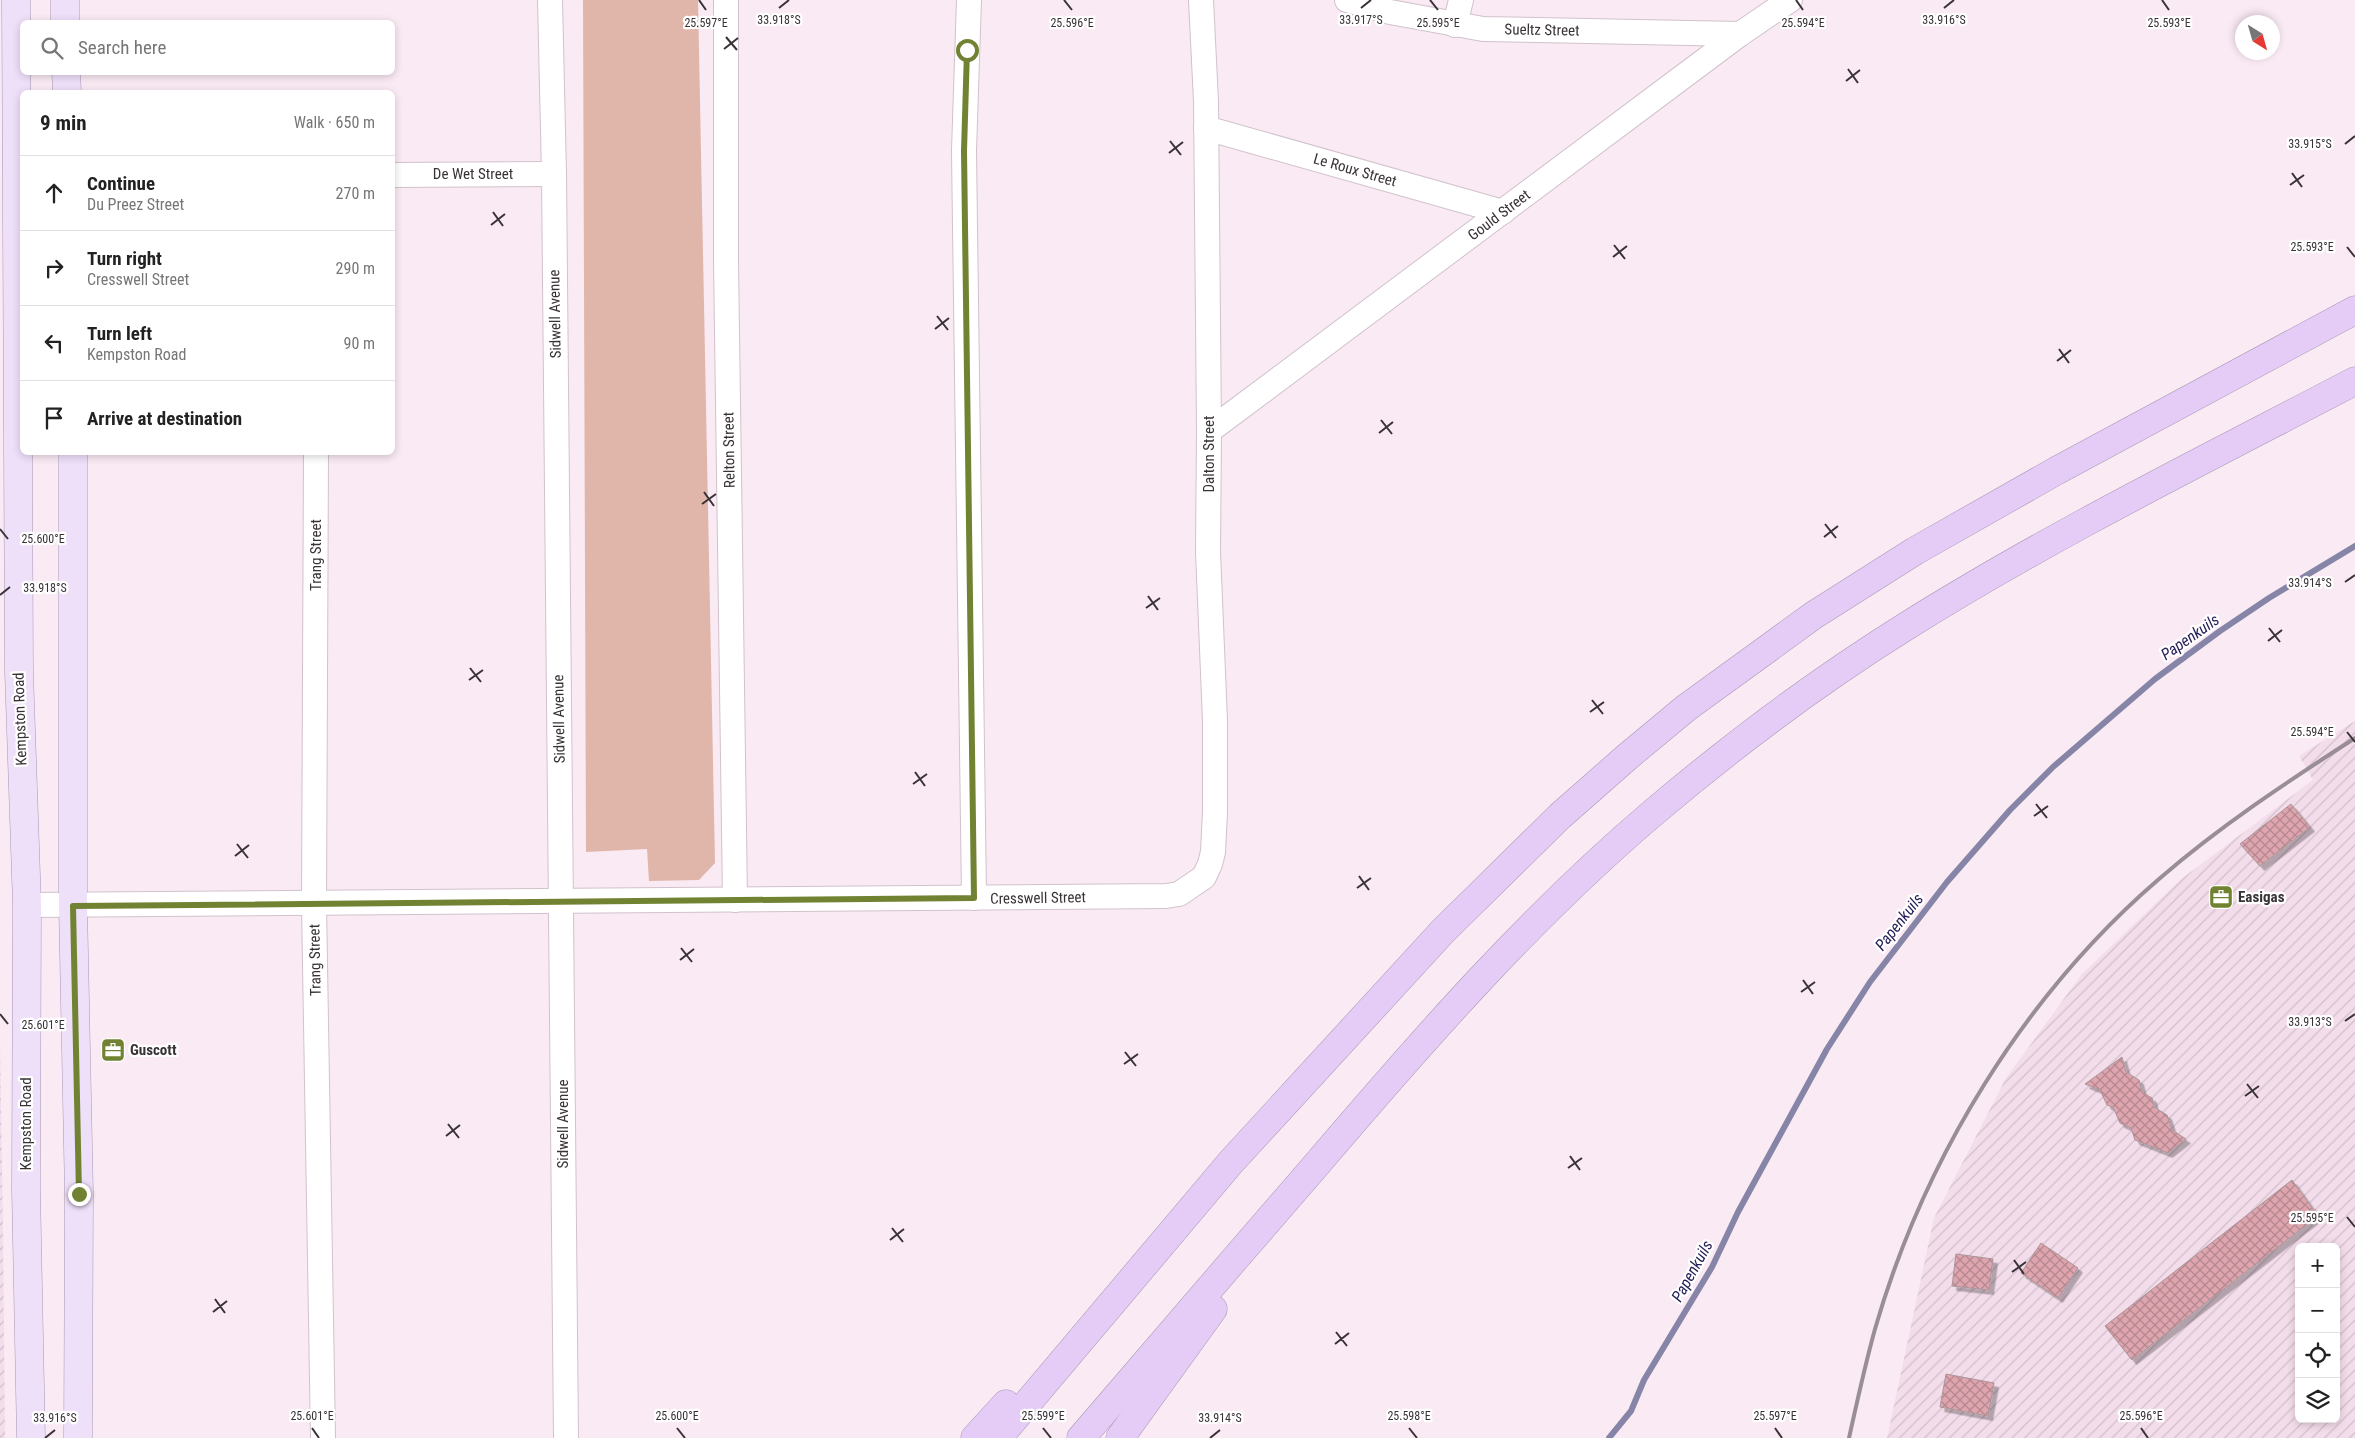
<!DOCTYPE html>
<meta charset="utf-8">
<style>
body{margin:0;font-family:"Roboto Condensed",sans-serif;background:#f2f2f2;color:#222}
.controls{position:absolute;right:15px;bottom:15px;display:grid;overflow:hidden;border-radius:8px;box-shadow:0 2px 8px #0003}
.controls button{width:45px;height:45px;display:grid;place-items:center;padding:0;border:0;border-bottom:1px solid #e0e0e0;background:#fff;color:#222;font:25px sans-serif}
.compass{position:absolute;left:2235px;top:15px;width:45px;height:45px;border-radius:50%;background:#fff;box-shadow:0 2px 8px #0003;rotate:143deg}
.stop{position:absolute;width:15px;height:15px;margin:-11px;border:4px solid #718333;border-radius:50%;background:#fff}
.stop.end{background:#718333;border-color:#fff;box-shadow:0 1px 5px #0008}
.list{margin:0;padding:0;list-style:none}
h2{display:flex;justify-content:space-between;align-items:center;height:65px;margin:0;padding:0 20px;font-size:21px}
h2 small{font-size:16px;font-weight:400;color:#767676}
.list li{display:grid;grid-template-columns:32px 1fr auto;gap:15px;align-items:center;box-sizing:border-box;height:75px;padding:0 20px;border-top:1px solid #e0e0e0}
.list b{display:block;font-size:19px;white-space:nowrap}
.list p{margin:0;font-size:16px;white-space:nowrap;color:#767676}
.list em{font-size:16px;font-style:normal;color:#767676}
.icon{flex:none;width:28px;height:28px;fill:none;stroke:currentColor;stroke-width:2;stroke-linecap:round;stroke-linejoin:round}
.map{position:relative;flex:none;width:2355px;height:1438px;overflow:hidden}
.search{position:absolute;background:#fff;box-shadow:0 2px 8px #0003;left:20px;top:20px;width:375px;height:55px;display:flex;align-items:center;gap:12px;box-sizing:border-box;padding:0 18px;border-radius:8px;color:#767676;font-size:19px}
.panel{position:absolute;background:#fff;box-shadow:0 2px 8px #0003;left:20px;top:90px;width:375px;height:365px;border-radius:8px}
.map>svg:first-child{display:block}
</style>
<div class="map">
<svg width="2355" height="1438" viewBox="0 0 2355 1438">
<defs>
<pattern id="industrial-furrows" width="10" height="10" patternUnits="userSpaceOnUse" patternTransform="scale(1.25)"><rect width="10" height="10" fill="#f4ddeb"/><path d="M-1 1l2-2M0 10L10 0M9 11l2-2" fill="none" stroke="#d2beca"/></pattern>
<pattern id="building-cross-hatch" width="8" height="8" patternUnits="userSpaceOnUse" patternTransform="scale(1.25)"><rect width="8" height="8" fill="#dea5af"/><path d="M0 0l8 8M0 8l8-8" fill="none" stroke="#b5878f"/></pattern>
<filter id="shadow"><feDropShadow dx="4.5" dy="4.5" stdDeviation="0" flood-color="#0004"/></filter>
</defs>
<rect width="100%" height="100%" fill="#faeaf4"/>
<g fill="url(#industrial-furrows)" fill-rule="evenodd">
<path d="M2355 721V1438H1887L1934 1218 2006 1078 2082 974 2180 880 2313 780 2299 756ZM2299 1247H2336V1419H2299Z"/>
<path d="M0 1043 3 1229 5 1438H0Z"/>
</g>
<path fill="#e0b6aa" d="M583 0H698L715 863 699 880 649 881 647 849 586 852Z"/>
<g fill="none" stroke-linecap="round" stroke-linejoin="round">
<path stroke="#8685a8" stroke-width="6" d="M1609 1438 1631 1411 1644 1380 1712 1267 1738 1212 1827 1049 1870 982 1947 882 2010 810 2053 767 2155 679 2220 631 2269 598 2355 546"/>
</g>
<g fill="url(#building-cross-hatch)" stroke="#a99699" filter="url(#shadow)">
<path d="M2291 804 2310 827 2260 866 2240 844Z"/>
<path d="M2122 1057 2126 1072 2139 1080 2142 1092 2152 1098 2154 1107 2167 1115 2172 1130 2186 1139 2168 1153 2135 1140 2131 1128 2120 1123 2113 1107 2107 1105 2100 1090 2085 1084Z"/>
<path d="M2292 1180 2318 1216 2132 1360 2105 1326Z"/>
<path d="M2041 1243 2078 1268 2058 1298 2021 1273Z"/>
<path d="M1956 1254 1993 1259 1989 1290 1952 1286Z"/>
<path d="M1946 1374 1994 1383 1988 1416 1940 1407Z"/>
</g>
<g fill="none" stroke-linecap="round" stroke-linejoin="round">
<defs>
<g id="minor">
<path d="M550 0 554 174 566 1438"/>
<path d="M726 0V260L735 900"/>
<path d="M969 0 964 151 974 898"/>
<path d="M1347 0 1390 12 1483 29 1740 34"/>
<path d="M1455 25 1461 0"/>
<path d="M1206 128 1503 212"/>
<path d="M392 175 554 174"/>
<path d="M1209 431 1740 34 1790 0"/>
<path d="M316 452 314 904 323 1438"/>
<path d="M27 905 1166 896 1179 894 1204 877 1210 864 1213 852 1215 812V721L1208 552 1209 431 1206 101 1201 0"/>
</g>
<g id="major">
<path d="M16 0 19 672 27 905 26 1189 31 1438"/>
<path d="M65 0V22"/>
<path d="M66 72 67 92"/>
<path d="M73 452V906L79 1194 78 1438"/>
</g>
<g id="highway">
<path d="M975 1438 1006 1404"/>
<path d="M998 1438 1231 1162 1443 931 1560 816 1627 757 1686 708 1814 615 1915 551 2056 471 2355 310"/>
<path d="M1081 1438C1159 1347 1238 1255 1317 1164 1422 1041 1530 917 1654 812 1733 745 1817 682 1905 627 2050 536 2204 460 2355 381"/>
<path d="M1120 1438 1213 1309"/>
</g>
</defs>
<use href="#minor" stroke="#d1c2cc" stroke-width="26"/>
<use href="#major" stroke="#a896b3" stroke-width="29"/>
<use href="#highway" stroke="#a896b3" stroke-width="29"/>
<use href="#minor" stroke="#fff" stroke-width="24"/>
<use href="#major" stroke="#efe0fa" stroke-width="28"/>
<use href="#highway" stroke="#e4ccf7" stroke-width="28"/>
<path stroke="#998e95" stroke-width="4" d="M1849 1438C1857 1402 1865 1365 1875 1329 1924 1159 2024 995 2159 879 2220 826 2287 782 2355 738"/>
</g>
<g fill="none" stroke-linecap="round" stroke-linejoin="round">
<path stroke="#718333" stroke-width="6" d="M79 1194 73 906 974 898 964 151 967 50"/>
</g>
<path fill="none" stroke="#383236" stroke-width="2" d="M699 0 706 10M1064 0 1072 10M1430 0 1438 10M1796 0 1803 10M2162 0 2169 10M779 8 789 0M1361 8 1371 0M1944 8 1954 0M726 37 737 50M724 49 738 38M1848 69 1858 83M1846 81 1860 70M1170 141 1181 155M2345 144 2355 136M1169 153 1183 142M2292 173 2302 187M2290 185 2304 175M493 212 503 226M491 225 505 214M1614 245 1625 259M2347 247 2355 257M1613 257 1627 246M937 316 948 330M935 329 949 318M2059 349 2069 363M2057 361 2071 350M1381 420 1392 434M1379 433 1393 422M704 492 714 506M702 504 716 494M1825 524 1836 538M0 529 8 539M1824 537 1838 526M2345 582 2355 575M0 595 10 587M1148 596 1158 610M1146 608 1160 598M2269 628 2280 642M2268 641 2282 630M470 668 481 682M469 680 483 670M1592 700 1603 714M1590 712 1604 702M2347 732 2355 742M915 772 925 786M913 784 927 774M2036 804 2047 818M2034 816 2048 806M237 844 248 858M235 856 249 845M1359 876 1369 890M1357 888 1371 878M681 948 692 962M680 960 694 949M1803 980 1813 994M1801 992 1815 982M0 1014 8 1024M2345 1021 2355 1014M1125 1052 1136 1066M1124 1064 1138 1054M2247 1084 2258 1098M2245 1096 2259 1086M448 1124 459 1138M446 1136 460 1125M1570 1156 1580 1170M1568 1168 1582 1158M2347 1217 2355 1227M892 1228 903 1242M890 1240 904 1229M2014 1260 2024 1274M2012 1272 2026 1262M215 1299 225 1313M213 1312 227 1301M1336 1332 1347 1346M1335 1344 1349 1333M312 1428 319 1438M677 1428 685 1438M1043 1428 1051 1438M1409 1428 1417 1438M1775 1428 1782 1438M2141 1428 2148 1438M45 1438 55 1430M1210 1438 1220 1430"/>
<defs>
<symbol id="office-square" viewBox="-11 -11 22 22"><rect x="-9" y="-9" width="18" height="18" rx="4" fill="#718333" stroke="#fff"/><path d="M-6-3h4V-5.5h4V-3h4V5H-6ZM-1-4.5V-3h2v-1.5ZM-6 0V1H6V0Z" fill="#fff"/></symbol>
</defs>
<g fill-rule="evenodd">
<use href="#office-square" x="2207" y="883" width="28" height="28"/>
<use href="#office-square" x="99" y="1036" width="28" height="28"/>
</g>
<g text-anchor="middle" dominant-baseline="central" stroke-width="4.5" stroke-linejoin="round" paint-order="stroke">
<g font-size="15" fill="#383236" stroke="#fff">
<text transform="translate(1542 30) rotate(1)">Sueltz Street</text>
<text transform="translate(1355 170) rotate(16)">Le Roux Street</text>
<text x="473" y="174">De Wet Street</text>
<text transform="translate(1499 215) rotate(-37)">Gould Street</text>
<text transform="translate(555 314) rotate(-91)">Sidwell Avenue</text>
<text transform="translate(729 450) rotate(-91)">Relton Street</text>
<text transform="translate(1209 454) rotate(-90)">Dalton Street</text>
<text transform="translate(316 555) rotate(-90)">Trang Street</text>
<text transform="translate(20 719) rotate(-92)">Kempston Road</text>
<text transform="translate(559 719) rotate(-91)">Sidwell Avenue</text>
<text transform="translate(1038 898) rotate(-1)">Cresswell Street</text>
<text transform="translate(315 960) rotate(-91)">Trang Street</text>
<text transform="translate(26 1124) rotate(-90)">Kempston Road</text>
<text transform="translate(563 1124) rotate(-90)">Sidwell Avenue</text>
</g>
<g font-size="15" font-weight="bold" fill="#383236" stroke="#fff" text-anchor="start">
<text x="2238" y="897">Easigas</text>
<text x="130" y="1050">Guscott</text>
</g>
<g font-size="16" font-style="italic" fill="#26215a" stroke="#fff">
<text transform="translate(2190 637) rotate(-35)">Papenkuils</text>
<text transform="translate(1899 922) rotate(-52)">Papenkuils</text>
<text transform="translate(1692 1271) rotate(-61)">Papenkuils</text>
</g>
</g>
<g font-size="12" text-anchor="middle" fill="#383236" stroke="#fff" stroke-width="4.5" stroke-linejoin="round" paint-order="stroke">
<text x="779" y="24">33.918°S</text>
<text x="1361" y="24">33.917°S</text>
<text x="1944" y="24">33.916°S</text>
<text x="706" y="27">25.597°E</text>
<text x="1072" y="27">25.596°E</text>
<text x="1438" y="27">25.595°E</text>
<text x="1803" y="27">25.594°E</text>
<text x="2169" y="27">25.593°E</text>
<text x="2310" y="148">33.915°S</text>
<text x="2312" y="251">25.593°E</text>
<text x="43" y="543">25.600°E</text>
<text x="2310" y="587">33.914°S</text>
<text x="45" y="592">33.918°S</text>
<text x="2312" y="736">25.594°E</text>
<text x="2310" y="1026">33.913°S</text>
<text x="43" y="1029">25.601°E</text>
<text x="2312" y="1222">25.595°E</text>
<text x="312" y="1420">25.601°E</text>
<text x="677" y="1420">25.600°E</text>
<text x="1043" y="1420">25.599°E</text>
<text x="1409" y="1420">25.598°E</text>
<text x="1775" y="1420">25.597°E</text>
<text x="2141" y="1420">25.596°E</text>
<text x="55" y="1422">33.916°S</text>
<text x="1220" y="1422">33.914°S</text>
</g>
</svg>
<div class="controls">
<button>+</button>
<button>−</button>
<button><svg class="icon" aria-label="locate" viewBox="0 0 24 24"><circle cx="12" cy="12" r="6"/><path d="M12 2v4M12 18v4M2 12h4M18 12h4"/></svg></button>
<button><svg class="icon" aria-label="layers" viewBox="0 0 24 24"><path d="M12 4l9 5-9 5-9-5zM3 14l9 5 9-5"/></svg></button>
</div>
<svg class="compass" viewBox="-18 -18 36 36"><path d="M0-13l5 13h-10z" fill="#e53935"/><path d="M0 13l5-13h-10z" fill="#767676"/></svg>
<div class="stop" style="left:967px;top:50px"></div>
<div class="stop end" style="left:79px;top:1194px"></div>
<div class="search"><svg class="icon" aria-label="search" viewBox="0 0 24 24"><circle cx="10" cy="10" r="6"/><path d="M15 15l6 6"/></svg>Search here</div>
<section class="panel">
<h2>9 min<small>Walk · 650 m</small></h2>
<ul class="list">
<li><svg class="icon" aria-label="ahead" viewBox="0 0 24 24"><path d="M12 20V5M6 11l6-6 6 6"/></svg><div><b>Continue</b><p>Du Preez Street</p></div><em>270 m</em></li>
<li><svg class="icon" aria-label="right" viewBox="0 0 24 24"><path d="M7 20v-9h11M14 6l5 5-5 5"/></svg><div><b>Turn right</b><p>Cresswell Street</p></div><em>290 m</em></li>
<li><svg class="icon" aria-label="left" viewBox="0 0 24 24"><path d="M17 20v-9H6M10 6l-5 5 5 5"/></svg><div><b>Turn left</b><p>Kempston Road</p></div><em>90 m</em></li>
<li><svg class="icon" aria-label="arrive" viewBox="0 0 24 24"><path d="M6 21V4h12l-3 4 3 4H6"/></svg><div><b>Arrive at destination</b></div></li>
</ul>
</section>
</div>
